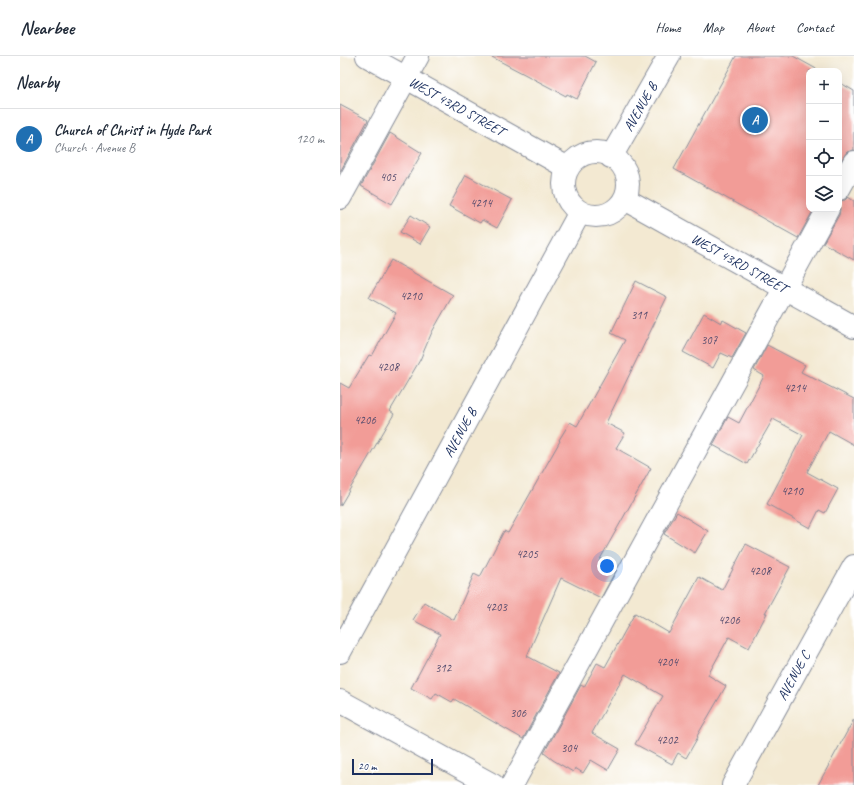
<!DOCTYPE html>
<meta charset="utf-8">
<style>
body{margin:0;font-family:Caveat,sans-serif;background:#f2f2f3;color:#1f2937}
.controls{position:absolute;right:12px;top:12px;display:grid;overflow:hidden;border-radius:8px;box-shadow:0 4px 16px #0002}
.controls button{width:36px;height:36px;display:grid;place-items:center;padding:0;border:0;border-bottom:1px solid #e0e1e3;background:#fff;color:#1f2937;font:20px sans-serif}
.scale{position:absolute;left:12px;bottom:10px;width:81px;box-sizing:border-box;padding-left:4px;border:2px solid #1b2f5e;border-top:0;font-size:11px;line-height:14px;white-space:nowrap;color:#1b2f5e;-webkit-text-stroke:3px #fff;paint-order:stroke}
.you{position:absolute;left:267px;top:510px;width:14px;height:14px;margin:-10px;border:3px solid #fff;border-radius:50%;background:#1a73e8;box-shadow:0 0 0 6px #1a73e833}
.badge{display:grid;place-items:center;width:26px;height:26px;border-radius:50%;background:#1f6fb2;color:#fff;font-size:13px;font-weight:700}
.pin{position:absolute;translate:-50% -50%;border:2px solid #fff;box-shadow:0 1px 4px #0006}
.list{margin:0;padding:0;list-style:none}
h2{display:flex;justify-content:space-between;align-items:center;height:52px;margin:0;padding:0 16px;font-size:17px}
h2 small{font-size:13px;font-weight:400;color:#747a83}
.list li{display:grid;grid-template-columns:26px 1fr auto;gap:12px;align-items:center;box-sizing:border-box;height:60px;padding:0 16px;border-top:1px solid #e0e1e3}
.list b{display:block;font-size:15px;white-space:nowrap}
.list p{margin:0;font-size:13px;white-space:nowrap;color:#747a83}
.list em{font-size:13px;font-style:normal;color:#747a83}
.icon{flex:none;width:22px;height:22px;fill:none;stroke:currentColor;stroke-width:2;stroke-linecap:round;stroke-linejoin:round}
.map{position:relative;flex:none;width:514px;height:729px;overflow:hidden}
header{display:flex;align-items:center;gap:24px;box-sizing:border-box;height:56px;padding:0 20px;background:#fff;border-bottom:1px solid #e0e1e3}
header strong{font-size:19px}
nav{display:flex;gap:22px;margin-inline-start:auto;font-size:14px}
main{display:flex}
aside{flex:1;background:#fff}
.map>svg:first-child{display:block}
</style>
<header>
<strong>Nearbee</strong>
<nav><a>Home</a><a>Map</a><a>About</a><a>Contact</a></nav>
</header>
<main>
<aside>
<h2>Nearby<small></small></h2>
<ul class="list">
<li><span class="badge">A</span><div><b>Church of Christ in Hyde Park</b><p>Church · Avenue B</p></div><em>120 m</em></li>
</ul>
</aside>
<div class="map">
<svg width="514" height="729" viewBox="0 0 514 729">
<rect width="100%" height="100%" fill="#fff"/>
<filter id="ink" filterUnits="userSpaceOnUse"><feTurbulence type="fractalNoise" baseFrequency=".025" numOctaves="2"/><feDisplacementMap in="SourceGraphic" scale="8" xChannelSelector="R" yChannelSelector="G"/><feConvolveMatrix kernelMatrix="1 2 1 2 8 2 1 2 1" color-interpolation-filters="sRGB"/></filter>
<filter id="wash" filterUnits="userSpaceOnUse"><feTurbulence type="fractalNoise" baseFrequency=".012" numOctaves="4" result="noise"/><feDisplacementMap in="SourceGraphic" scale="16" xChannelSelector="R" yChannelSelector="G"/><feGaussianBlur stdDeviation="0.9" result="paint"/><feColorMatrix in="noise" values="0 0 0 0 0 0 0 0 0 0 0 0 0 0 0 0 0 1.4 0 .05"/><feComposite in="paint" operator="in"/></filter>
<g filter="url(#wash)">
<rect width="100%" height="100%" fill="#f3e9d2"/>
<g id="blocks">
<g fill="#f29c97">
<path d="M150 0H245L256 6 237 43 227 38 226 40Z"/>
<path d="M396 0H453L480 15H469V153H474L458 182 334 113Z"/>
<path d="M499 26 514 35V94L507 96 499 107Z"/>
<path d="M0 49 28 64 0 116Z"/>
<path d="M50 77 82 97 52 148 21 130Z"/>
<path d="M126 119 172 144 157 172 142 164 140 167 109 150Z"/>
<path d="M508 141 514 145V204L483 187 499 159 500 153 499 145 505 144Z"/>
<path d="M71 159 90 171 80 188 60 176Z"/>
<path d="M51 204 113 239 92 276 80 304 50 355 54 358 0 450V327L9 332 29 299 32 300 56 257 29 242Z"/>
<path d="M296 225 327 241 266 367 285 377 276 392 311 412 259 505 276 514 261 542 221 522 187 600 219 617 183 683 114 643 112 646 96 637 92 643 71 632 100 578 73 564 84 546 114 564 134 518 140 521 164 475 168 477 220 385 219 384 230 366 237 370 285 284 271 277Z"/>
<path d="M364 257 381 267 383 264 406 277 392 302 381 297 373 312 343 296Z"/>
<path d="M427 289 465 309 461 316 514 343V389L489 375 467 416 498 433 485 457 479 454 470 472 427 448 463 379 433 363 407 408 373 389 388 361 399 367 424 320 414 314Z"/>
<path d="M337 456 368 475 355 497 324 478Z"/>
<path d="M406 488 450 511 425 557H427L409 592 389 581 368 619 386 630 357 680 358 681 346 702 338 697 332 708 295 688 323 640 285 618 252 677 280 693 268 714 251 704 243 717 235 712 233 716 213 704 204 697 241 629 244 631 257 607 265 611 295 557 329 577 359 521 382 534Z"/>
<path d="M514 663V729H478Z"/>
</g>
</g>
</g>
<g filter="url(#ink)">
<use href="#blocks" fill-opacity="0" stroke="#878c98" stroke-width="1"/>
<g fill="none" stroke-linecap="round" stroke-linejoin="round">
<defs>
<g id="minor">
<path id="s1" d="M27 0 228 112"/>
<circle cx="256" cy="128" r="32"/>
<path id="s2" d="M271 101 329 0"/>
<path d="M499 133 514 106"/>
<path d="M0 142 78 0"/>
<path id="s3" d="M285 143 514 271"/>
<path id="s4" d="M0 596 240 156"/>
<path d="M0 645 153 729"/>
<path d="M172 729 488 153"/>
<path id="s5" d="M393 729 514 510"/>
</g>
</defs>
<use href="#minor" stroke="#878c98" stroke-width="24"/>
<use href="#minor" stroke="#fff" stroke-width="22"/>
</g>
</g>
<g text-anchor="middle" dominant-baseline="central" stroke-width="4" stroke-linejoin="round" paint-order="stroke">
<g font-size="12" fill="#514a6c">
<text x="48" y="121">405</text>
<text x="141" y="147">4214</text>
<text x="71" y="240">4210</text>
<text x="299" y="259">311</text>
<text x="369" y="284">307</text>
<text x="48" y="311">4208</text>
<text x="455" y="332">4214</text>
<text x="25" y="364">4206</text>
<text x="452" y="435">4210</text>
<text x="187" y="498">4205</text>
<text x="420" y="515">4208</text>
<text x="156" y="551">4203</text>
<text x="389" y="564">4206</text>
<text x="327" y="606">4204</text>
<text x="103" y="612">312</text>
<text x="178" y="657">306</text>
<text x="327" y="684">4202</text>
<text x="229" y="692">304</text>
</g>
<g font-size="14" fill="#1b2f5e" stroke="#fff">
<text stroke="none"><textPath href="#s1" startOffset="103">WEST 43RD STREET</textPath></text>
<text stroke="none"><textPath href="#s2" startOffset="58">AVENUE B</textPath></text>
<text stroke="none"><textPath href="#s3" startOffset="131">WEST 43RD STREET</textPath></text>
<text stroke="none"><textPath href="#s4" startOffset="250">AVENUE B</textPath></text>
<text stroke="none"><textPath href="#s5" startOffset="125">AVENUE C</textPath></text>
</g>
</g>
</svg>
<div class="controls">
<button>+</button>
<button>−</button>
<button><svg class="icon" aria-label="locate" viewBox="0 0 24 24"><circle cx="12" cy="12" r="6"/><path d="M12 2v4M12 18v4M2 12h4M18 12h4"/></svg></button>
<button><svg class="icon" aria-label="layers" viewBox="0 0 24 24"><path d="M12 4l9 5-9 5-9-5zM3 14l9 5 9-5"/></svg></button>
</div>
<div class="scale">20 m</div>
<div class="you"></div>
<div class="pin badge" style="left:415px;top:64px">A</div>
</div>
</main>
